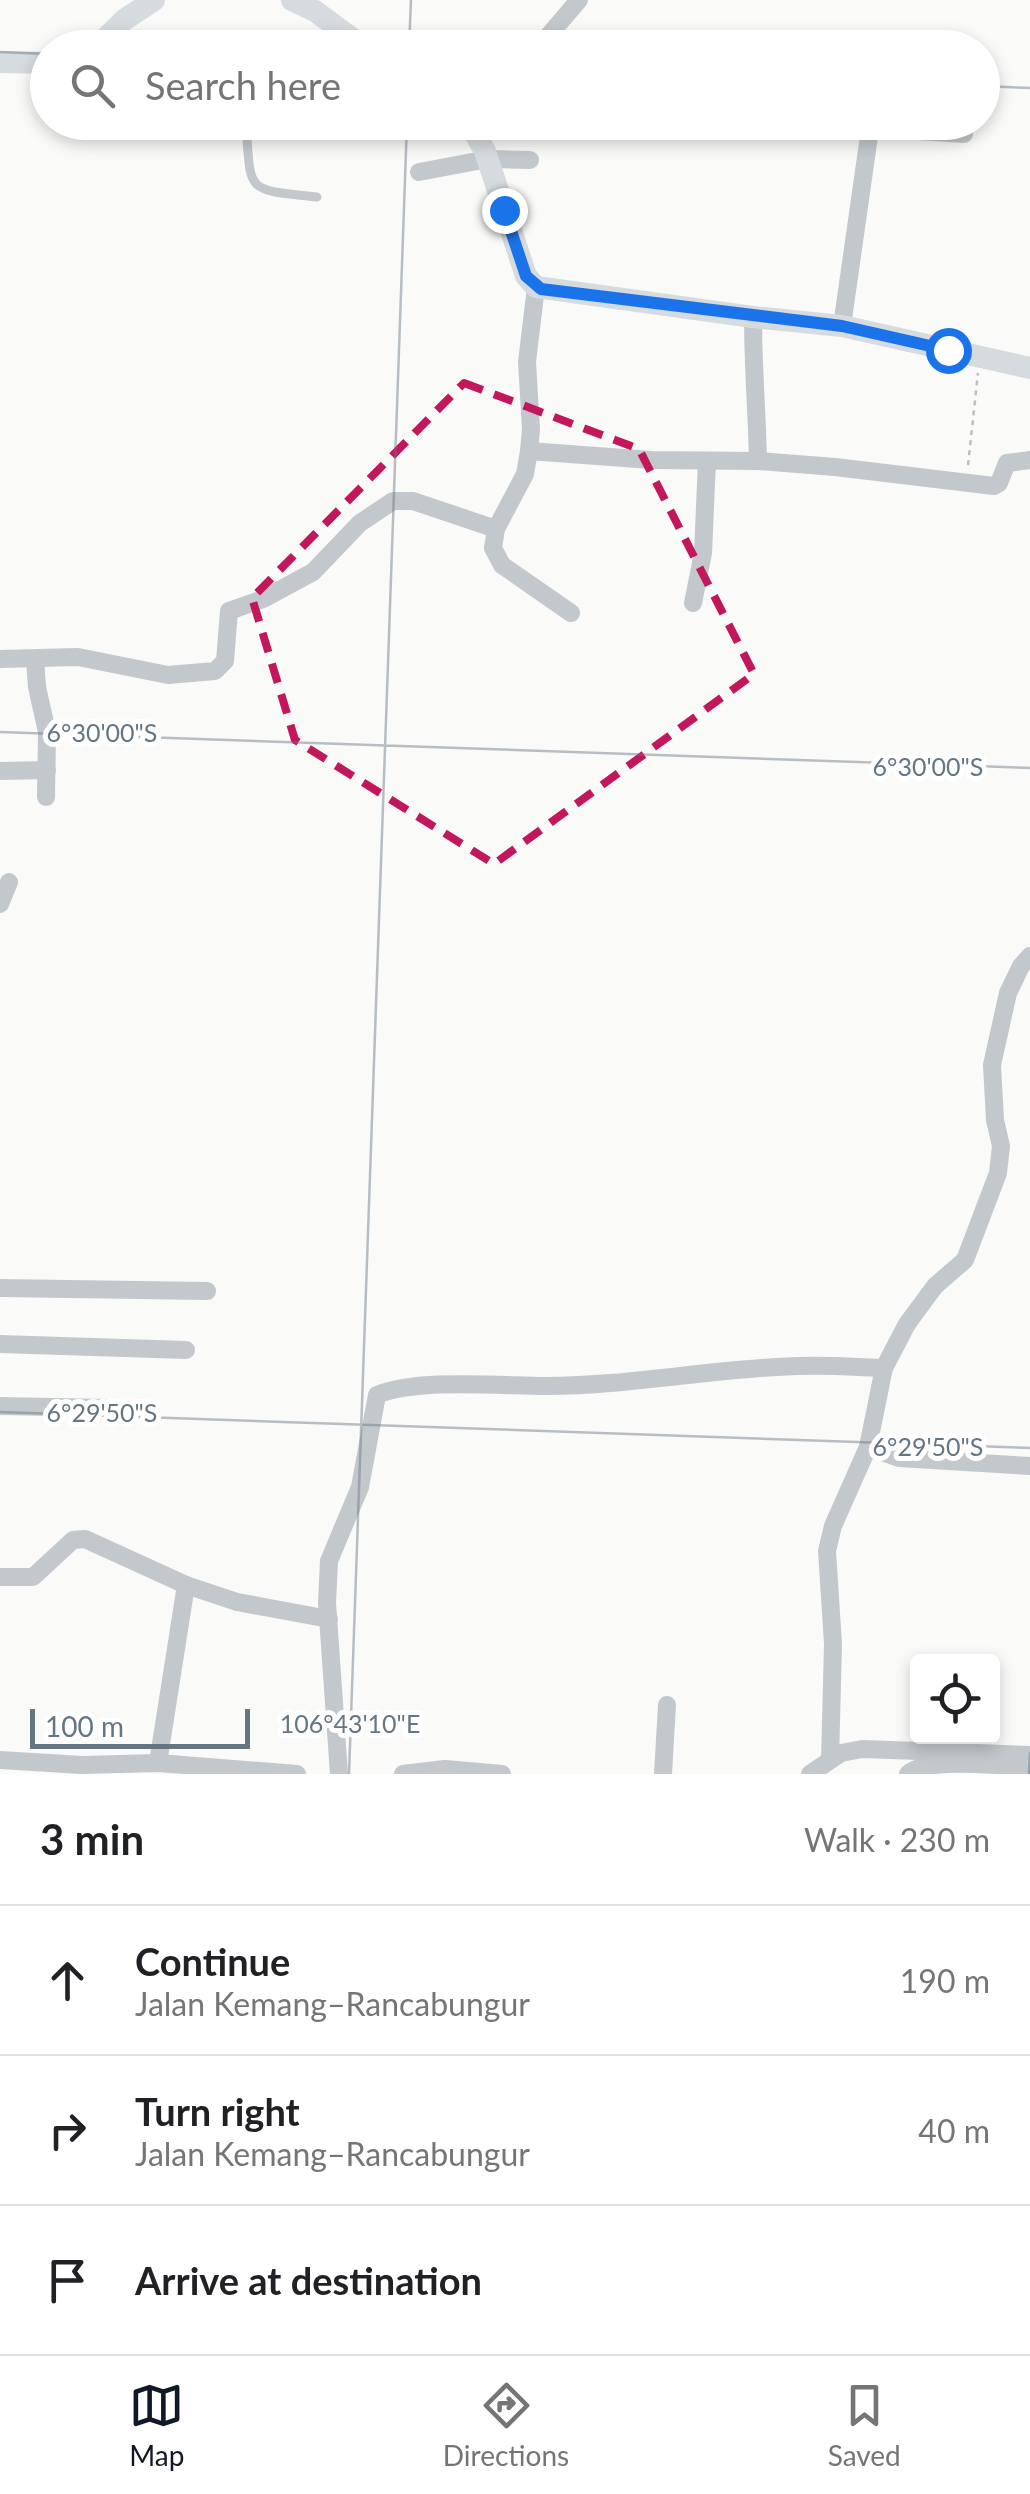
<!DOCTYPE html>
<meta charset="utf-8">
<style>
body{margin:0;font-family:Lato,sans-serif;background:#f6f6f6;color:#202124}
.controls{position:absolute;right:30px;bottom:30px;display:grid;overflow:hidden;border-radius:10px;box-shadow:0 5px 15px #0003}
.controls button{width:90px;height:90px;display:grid;place-items:center;padding:0;border:0;border-bottom:2px solid #e0e0e0;background:#fff;color:#202124;font:50px sans-serif}
.scale{position:absolute;left:30px;bottom:25px;width:220px;box-sizing:border-box;padding-left:10px;border:5px solid #657683;border-top:0;font-size:28px;line-height:35px;white-space:nowrap;color:#657683;-webkit-text-stroke:8px #fff;paint-order:stroke}
.stop{position:absolute;width:30px;height:30px;margin:-22px;border:8px solid #1a73e8;border-radius:50%;background:#fff}
.stop.end{background:#1a73e8;border-color:#fff;box-shadow:0 2px 10px #0008}
.list{margin:0;padding:0;list-style:none}
h2{display:flex;justify-content:space-between;align-items:center;height:130px;margin:0;padding:0 40px;font-size:42px}
h2 small{font-size:32px;font-weight:400;color:#757577}
.list li{display:grid;grid-template-columns:65px 1fr auto;gap:30px;align-items:center;box-sizing:border-box;height:150px;padding:0 40px;border-top:2px solid #e0e0e0}
.list b{display:block;font-size:38px;white-space:nowrap}
.list p{margin:0;font-size:32px;white-space:nowrap;color:#757577}
.list em{font-size:32px;font-style:normal;color:#757577}
.icon{flex:none;width:55px;height:55px;fill:none;stroke:currentColor;stroke-width:2;stroke-linecap:round;stroke-linejoin:round}
.map{position:relative;flex:none;width:1030px;height:1774px;overflow:hidden}
.search{position:absolute;background:#fff;box-shadow:0 5px 15px #0003;left:30px;right:30px;top:30px;height:110px;display:flex;align-items:center;gap:25px;box-sizing:border-box;padding:0 35px;border-radius:55px;color:#757577;font-size:38px}
.sheet{height:580px;background:#fff}
nav{display:flex;justify-content:space-around;align-items:center;box-sizing:border-box;height:140px;border-top:2px solid #e0e0e0;background:#fff;font-size:28px;color:#757577}
nav a{display:grid;justify-items:center;gap:5px}
nav .on{color:#111827}
.map>svg:first-child{display:block}
</style>
<div class="map">
<svg width="1030" height="1774" viewBox="0 0 1030 1774">
<rect width="100%" height="100%" fill="#fafaf8"/>
<g fill="none" stroke-linecap="round" stroke-linejoin="round">
<path stroke="#bbbfc2" stroke-width="2.5" stroke-dasharray="5 5" stroke-linecap="butt" d="M968 465 978 373"/>
<path stroke="#c3c8cc" stroke-width="9" d="M246 122C251 194 244 189 317 197"/>
<g stroke="#c3c8cc" stroke-width="18">
<path d="M545 48 549 35 579 0"/>
<path d="M398 125 406 122"/>
<path d="M870 128 964 134"/>
<path d="M419 172 488 159 530 160"/>
<path d="M753 317C753 366 757 413 758 461"/>
<path d="M842 326 871 122"/>
<path d="M529 451 531 429 527 362 536 287"/>
<path d="M496 529 493 548 502 565 571 613"/>
<path d="M693 603 703 553 707 461"/>
<path d="M0 659 78 657 168 675 215 671 225 661 229 611 263 599 313 572 360 523 393 501H413L496 529 525 474 529 451 651 460 758 461 835 467 994 486 999 483 1007 463 1030 460"/>
<path d="M35 659 37 687 47 732 46 797"/>
<path d="M0 771 47 770"/>
<path d="M0 904 9 882"/>
<path d="M1030 956 1021 966 1008 993 992 1065 995 1120 1001 1146 998 1173 965 1260 935 1286 907 1324 884 1368 868 1447 899 1458 1030 1466"/>
<path d="M0 1288 207 1291"/>
<path d="M0 1344 186 1350"/>
<path d="M0 1406 107 1408"/>
<path d="M0 1577H33L73 1540 85 1539 186 1585 237 1602 329 1619"/>
<path d="M0 1760 82 1765 158 1763 297 1774"/>
<path d="M830 1760 833 1644 827 1551 833 1526 868 1447"/>
<path d="M158 1763 186 1585"/>
<path d="M339 1774 327 1603 329 1561 360 1487 377 1395C417 1378 502 1386 546 1386 631 1386 715 1368 799 1366 828 1365 856 1367 884 1368"/>
<path d="M403 1774 445 1769 502 1774"/>
<path d="M663 1774 667 1705"/>
<path d="M810 1774 841 1753 862 1749 1030 1755"/>
<path d="M908 1774C925 1757 1003 1766 1030 1767"/>
</g>
<g stroke="#d6dbdf" stroke-width="22">
<path d="M292 0 315 11 365 48"/>
<path d="M96 48 124 20 154 0"/>
<path d="M0 62 48 63"/>
<path d="M468 122 485 151 526 276 536 287 753 317 842 326 1030 368"/>
</g>
</g>
<g fill="none" stroke-linecap="round" stroke-linejoin="round">
<path stroke="#1a73e8" stroke-width="12" d="M504 210 526 276 541 289 842 326 948 350"/>
</g>
<path fill="none" stroke="#c2185b" stroke-width="8" stroke-dasharray="20 12" stroke-linejoin="round" d="M464 383 639 449 754 674 494 864 295 740 252 598Z"/>
<path fill="none" stroke="#657683" stroke-width="2.5" stroke-opacity="0.45" d="M409 48 411 0M0 52 48 54M982 86 1030 88M0 732 1030 768M0 1412 1030 1448M349 1774 407 122M1029 1774 1030 1752"/>
<g font-size="25" text-anchor="middle" fill="#657683" stroke="#fff" stroke-width="10" stroke-linejoin="round" paint-order="stroke">
<text x="102" y="742">6°30'00"S</text>
<text x="928" y="776">6°30'00"S</text>
<text x="102" y="1422">6°29'50"S</text>
<text x="928" y="1456">6°29'50"S</text>
<text x="350" y="1733">106°43'10"E</text>
</g>
</svg>
<div class="controls">
<button><svg class="icon" aria-label="locate" viewBox="0 0 24 24"><circle cx="12" cy="12" r="6"/><path d="M12 2v4M12 18v4M2 12h4M18 12h4"/></svg></button>
</div>
<div class="scale">100 m</div>
<div class="stop" style="left:948px;top:350px"></div>
<div class="stop end" style="left:504px;top:210px"></div>
<div class="search"><svg class="icon" aria-label="search" viewBox="0 0 24 24"><circle cx="10" cy="10" r="6"/><path d="M15 15l6 6"/></svg>Search here</div>
</div>
<section class="sheet">
<h2>3 min<small>Walk · 230 m</small></h2>
<ul class="list">
<li><svg class="icon" aria-label="ahead" viewBox="0 0 24 24"><path d="M12 20V5M6 11l6-6 6 6"/></svg><div><b>Continue</b><p>Jalan Kemang–Rancabungur</p></div><em>190 m</em></li>
<li><svg class="icon" aria-label="right" viewBox="0 0 24 24"><path d="M7 20v-9h11M14 6l5 5-5 5"/></svg><div><b>Turn right</b><p>Jalan Kemang–Rancabungur</p></div><em>40 m</em></li>
<li><svg class="icon" aria-label="arrive" viewBox="0 0 24 24"><path d="M6 21V4h12l-3 4 3 4H6"/></svg><div><b>Arrive at destination</b></div></li>
</ul>
</section>
<nav>
<a class="on"><svg class="icon" aria-label="map" viewBox="0 0 24 24"><path d="M3 6l6-2 6 2 6-2v14l-6 2-6-2-6 2zM9 4v14M15 6v14"/></svg>Map</a>
<a><svg class="icon" aria-label="directions" viewBox="0 0 24 24"><path d="M12 3l9 9-9 9-9-9zM9 14v-3h6M13 9l2 2-2 2"/></svg>Directions</a>
<a><svg class="icon" aria-label="saved" viewBox="0 0 24 24"><path d="M7 4h10v16l-5-4-5 4z"/></svg>Saved</a>
</nav>
